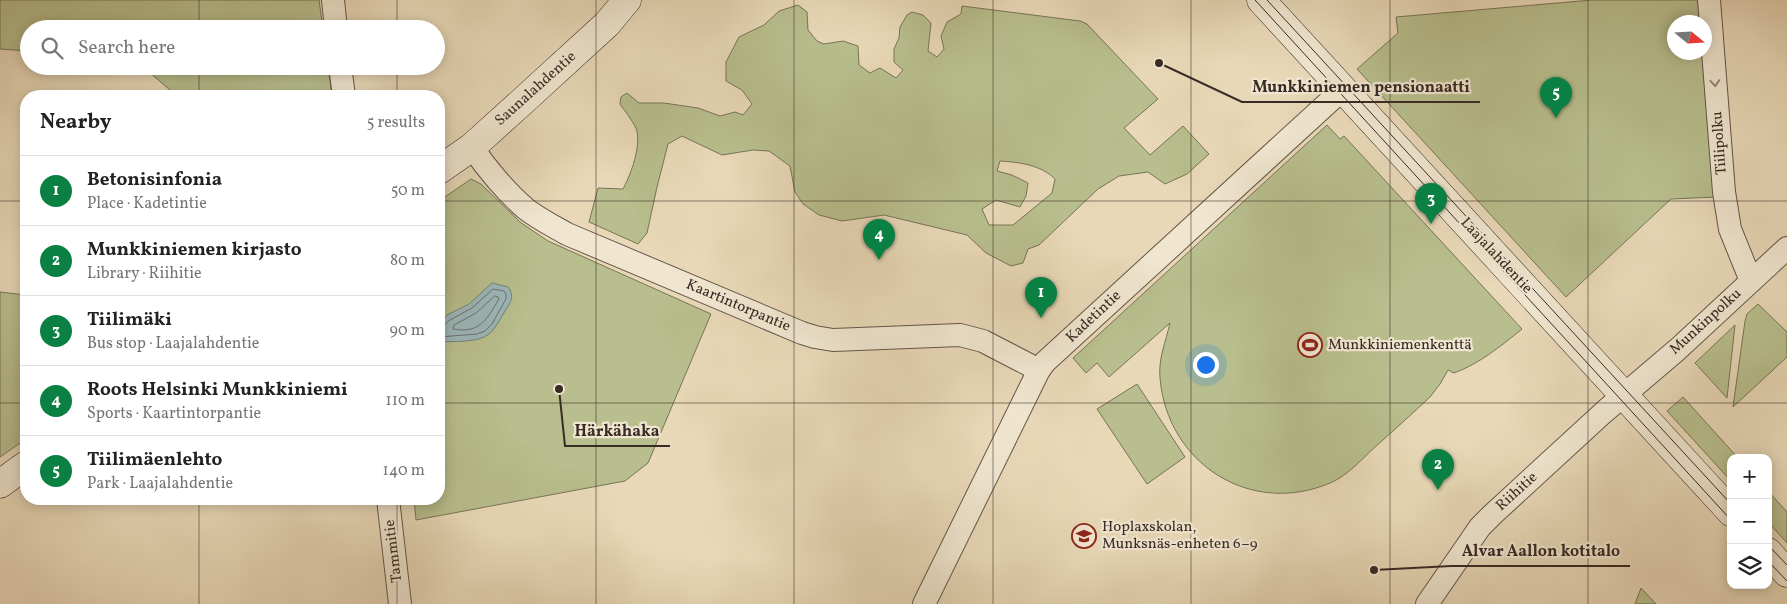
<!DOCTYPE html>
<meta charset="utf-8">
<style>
body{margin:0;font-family:Vollkorn,serif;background:#f6f6f6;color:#222}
.controls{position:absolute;right:15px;bottom:15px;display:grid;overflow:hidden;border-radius:10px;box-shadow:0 2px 12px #0003}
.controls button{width:45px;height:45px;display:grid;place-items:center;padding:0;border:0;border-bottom:1px solid #e0e0e0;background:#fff;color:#222;font:25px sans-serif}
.compass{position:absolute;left:1667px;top:15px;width:45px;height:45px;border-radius:50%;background:#fff;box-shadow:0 2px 12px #0003;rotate:108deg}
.you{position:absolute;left:1205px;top:364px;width:18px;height:18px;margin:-12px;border:4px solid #fff;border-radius:50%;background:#1a73e8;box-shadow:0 0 0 8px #1a73e833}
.badge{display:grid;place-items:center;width:32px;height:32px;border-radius:50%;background:#0b8043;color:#fff;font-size:16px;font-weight:700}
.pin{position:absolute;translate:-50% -41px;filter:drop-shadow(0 1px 2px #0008)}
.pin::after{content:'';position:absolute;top:26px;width:18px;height:15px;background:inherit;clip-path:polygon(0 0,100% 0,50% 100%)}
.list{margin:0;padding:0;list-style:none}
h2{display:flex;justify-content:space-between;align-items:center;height:65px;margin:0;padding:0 20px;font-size:21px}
h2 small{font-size:16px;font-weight:400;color:#767676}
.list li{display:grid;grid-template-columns:32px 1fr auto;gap:15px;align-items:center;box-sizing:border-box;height:70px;padding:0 20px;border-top:1px solid #e0e0e0}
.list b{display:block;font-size:19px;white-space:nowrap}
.list p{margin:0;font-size:16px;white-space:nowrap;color:#767676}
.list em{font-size:16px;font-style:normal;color:#767676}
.icon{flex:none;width:28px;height:28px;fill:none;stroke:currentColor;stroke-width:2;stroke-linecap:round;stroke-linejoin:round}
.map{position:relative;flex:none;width:1787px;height:604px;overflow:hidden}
.search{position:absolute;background:#fff;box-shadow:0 2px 12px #0003;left:20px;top:20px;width:425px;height:55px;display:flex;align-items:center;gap:12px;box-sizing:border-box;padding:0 18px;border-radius:28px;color:#767676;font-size:19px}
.panel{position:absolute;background:#fff;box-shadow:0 2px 12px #0003;left:20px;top:90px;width:425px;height:415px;border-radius:20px}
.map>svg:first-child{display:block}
</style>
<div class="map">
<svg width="1787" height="604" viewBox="0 0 1787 604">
<rect width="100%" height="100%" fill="#e8d8b7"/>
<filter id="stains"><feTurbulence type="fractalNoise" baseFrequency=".004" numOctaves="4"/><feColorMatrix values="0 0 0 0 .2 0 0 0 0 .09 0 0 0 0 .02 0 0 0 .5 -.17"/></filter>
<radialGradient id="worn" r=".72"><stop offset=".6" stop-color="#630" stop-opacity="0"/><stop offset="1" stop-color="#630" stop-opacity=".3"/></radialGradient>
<g fill="#b8be8d" stroke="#787459" fill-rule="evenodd">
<path d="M0 0H319L323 29H29V51L0 49Z"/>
<path d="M1592 0H1699L1701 22H1674V52L1704 53 1717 197 1671 199 1566 297 1357 69 1398 33 1396 17Z"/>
<path d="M798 5 807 12 808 30 817 41 824 44 843 41 858 46 859 65 870 73 880 68 896 78 903 70 894 62V49L899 38 900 27 907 15 912 12 923 15 931 23 928 51 937 57 944 49 941 36 947 22 961 14 962 6 1080 21 1087 24 1158 99 1124 128 1150 155 1183 126 1209 154 1187 174 1165 184 1148 172 1119 176 1098 189 1039 245 1028 249 1023 263 1011 266 986 253 967 235 884 215 842 221 819 215 803 204 795 192 790 166 769 151 753 150 722 155 682 136 668 144 657 187 647 233 638 244 589 222 598 188 623 189C631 174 642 145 636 128 632 120 625 111 620 104L621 97 627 93 639 103H664L698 108 720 116 735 112 743 115 752 104 742 90 726 81V62L739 37 764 25 779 11ZM1000 161C1019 162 1041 165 1055 179L1052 193 1013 225H989L982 209 996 200 1020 207 1026 196 1028 183 1012 175 997 171Z"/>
<path d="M142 66H328L332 96H177Z"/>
<path d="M1327 125 1340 139 1344 136 1522 329C1501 346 1479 364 1454 373L1448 370 1440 384 1430 397C1412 414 1393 431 1374 448 1361 460 1347 476 1330 483 1250 517 1167 463 1160 378 1158 359 1166 341 1170 323L1109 377 1097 363 1086 373 1073 358Z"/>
<path d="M471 179 481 184 520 222 548 241 711 314 648 463 625 481 416 520 414 499H439V201Z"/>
<path d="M0 292 26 295V439L0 457Z"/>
<path d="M1758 304 1787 332V357L1733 407 1745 321 1747 314Z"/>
<path d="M1735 325 1727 398 1695 363Z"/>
<path d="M1137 384 1185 457 1147 484 1097 409Z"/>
<path d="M1683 397 1738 458H1731V481L1667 411Z"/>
<path d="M1768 491 1787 512V543L1768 522Z"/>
<path d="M1641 588 1656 604H1635Z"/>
</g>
<path fill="#9bb7b9" stroke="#737f7e" d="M492 283 508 287C515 297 511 301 505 311 500 319 496 328 489 334 478 343 454 341 440 342L439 324 447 315 469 304Z"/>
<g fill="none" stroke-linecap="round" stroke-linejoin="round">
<g stroke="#6a706f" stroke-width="1">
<path d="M495 296 498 297 499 299C487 319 480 334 453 329L454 325 476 313Z"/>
<path d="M439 327 443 326 450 320 472 308 493 289 504 291 506 294V299L492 324 485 331 477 334 439 337"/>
</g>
<defs>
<g id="street">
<path d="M333 0 336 29"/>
<path d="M1709 0 1724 192 1730 229 1751 281"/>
<path d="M340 66 344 96"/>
<path d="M472 147C486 168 507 193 526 209 539 219 553 226 567 234L802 333 815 337 833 340 960 335 983 341 1039 370"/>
<path d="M388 499 400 604"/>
<path d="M924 604 1039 370 1045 362 1342 90"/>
<path d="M1427 604 1480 527 1493 514 1604 412 1678 349 1787 248"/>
</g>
<g id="secondary">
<path d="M1261 0 1731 512"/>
<path d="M439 170 472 147 524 100 607 24 627 0"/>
<path d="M0 484 26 465"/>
<path d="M1768 552 1787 573"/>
</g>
</defs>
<use href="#street" stroke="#64564a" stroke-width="24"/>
<use href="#secondary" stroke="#382a25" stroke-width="29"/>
<use href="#street" stroke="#f0e6d0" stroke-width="22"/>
<use href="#secondary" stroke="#f0e6d0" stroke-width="28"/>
<g stroke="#382a25" stroke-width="1">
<path d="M1255 0 1731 520"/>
<path d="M1267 0 1731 504"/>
<path d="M1768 545 1787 565"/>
<path d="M1768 561 1787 581"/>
</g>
</g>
<defs><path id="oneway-chevron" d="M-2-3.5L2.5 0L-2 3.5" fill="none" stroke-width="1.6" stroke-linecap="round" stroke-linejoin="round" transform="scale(1.25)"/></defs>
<use stroke="#94887a" href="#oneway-chevron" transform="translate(1715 83) rotate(86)"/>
<path fill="none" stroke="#382a25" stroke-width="1" stroke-opacity="0.55" d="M199 0V29M397 0V29M596 0V604M794 0V604M993 0V604M1191 0V604M1390 0V604M1588 0V604M199 66V96M397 66V96M0 201H26M439 201H1787M0 403H26M439 403H1787M199 499V604M397 499V604"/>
<defs>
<symbol id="stadium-ring" viewBox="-11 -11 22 22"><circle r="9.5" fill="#f0e6d0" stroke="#8f2418" stroke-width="1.5"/><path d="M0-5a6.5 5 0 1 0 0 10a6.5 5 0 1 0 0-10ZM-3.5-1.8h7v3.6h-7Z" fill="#8f2418"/></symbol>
<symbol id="school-ring" viewBox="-11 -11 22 22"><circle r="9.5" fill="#f0e6d0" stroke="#8f2418" stroke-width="1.5"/><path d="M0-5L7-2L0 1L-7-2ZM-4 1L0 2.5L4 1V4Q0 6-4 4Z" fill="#8f2418"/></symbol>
</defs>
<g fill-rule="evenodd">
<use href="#stadium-ring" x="1296" y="331" width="28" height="28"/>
<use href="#school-ring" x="1070" y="522" width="28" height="28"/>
</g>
<g text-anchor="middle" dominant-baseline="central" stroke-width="4.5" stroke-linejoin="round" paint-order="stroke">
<g font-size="15" fill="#382a25" stroke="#f0e6d0">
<text transform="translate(536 89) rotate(-42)">Saunalahdentie</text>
<text transform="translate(1720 143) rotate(-94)">Tiilipolku</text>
<text transform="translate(1496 256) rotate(47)">Laajalahdentie</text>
<text transform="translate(738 306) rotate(23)">Kaartintorpantie</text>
<text transform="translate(1094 317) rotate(-43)">Kadetintie</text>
<text transform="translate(1706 322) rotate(-42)">Munkinpolku</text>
<text transform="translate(1517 492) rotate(-42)">Riihitie</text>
<text transform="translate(394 551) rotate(-97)">Tammitie</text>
</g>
<g font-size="15" fill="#382a25" stroke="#f0e6d0" text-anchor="start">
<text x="1328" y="345">Munkkiniemenkenttä</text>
<text x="1102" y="527">Hoplaxskolan,<tspan x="1102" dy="17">Munksnäs-enheten 6–9</tspan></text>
</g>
</g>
<path fill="none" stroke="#382a25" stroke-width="2" d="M1159 63L1242 102H1480M559 389L565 446H670M1374 570L1451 566H1630"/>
<g fill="#382a25" stroke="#f0e6d0" stroke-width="2">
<circle cx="1159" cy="63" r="5"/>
<circle cx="559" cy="389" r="5"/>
<circle cx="1374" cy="570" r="5"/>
</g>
<g font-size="16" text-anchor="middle" font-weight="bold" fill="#382a25" stroke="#f0e6d0" stroke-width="4.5" stroke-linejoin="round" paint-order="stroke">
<text x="1361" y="92">Munkkiniemen pensionaatti</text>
<text x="617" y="436">Härkähaka</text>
<text x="1541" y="556">Alvar Aallon kotitalo</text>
</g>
<rect width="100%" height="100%" filter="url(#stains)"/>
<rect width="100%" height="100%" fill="url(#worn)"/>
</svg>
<div class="controls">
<button>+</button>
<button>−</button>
<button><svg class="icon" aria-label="layers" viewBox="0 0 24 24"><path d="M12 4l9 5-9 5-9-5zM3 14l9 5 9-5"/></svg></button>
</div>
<svg class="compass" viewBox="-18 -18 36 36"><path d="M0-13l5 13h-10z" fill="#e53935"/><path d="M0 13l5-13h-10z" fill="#767676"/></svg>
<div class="you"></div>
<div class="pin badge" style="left:1041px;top:318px">1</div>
<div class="pin badge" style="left:1438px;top:490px">2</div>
<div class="pin badge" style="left:1431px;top:224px">3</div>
<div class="pin badge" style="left:879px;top:260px">4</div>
<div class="pin badge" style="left:1556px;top:118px">5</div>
<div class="search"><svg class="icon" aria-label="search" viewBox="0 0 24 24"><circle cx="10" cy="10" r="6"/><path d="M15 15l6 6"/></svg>Search here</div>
<section class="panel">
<h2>Nearby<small>5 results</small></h2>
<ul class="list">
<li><span class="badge">1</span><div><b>Betonisinfonia</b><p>Place · Kadetintie</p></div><em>50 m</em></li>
<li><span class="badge">2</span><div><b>Munkkiniemen kirjasto</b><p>Library · Riihitie</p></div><em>80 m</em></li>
<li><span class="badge">3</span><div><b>Tiilimäki</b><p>Bus stop · Laajalahdentie</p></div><em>90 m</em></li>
<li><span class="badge">4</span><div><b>Roots Helsinki Munkkiniemi</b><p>Sports · Kaartintorpantie</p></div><em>110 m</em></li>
<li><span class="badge">5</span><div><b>Tiilimäenlehto</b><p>Park · Laajalahdentie</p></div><em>140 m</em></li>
</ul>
</section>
</div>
